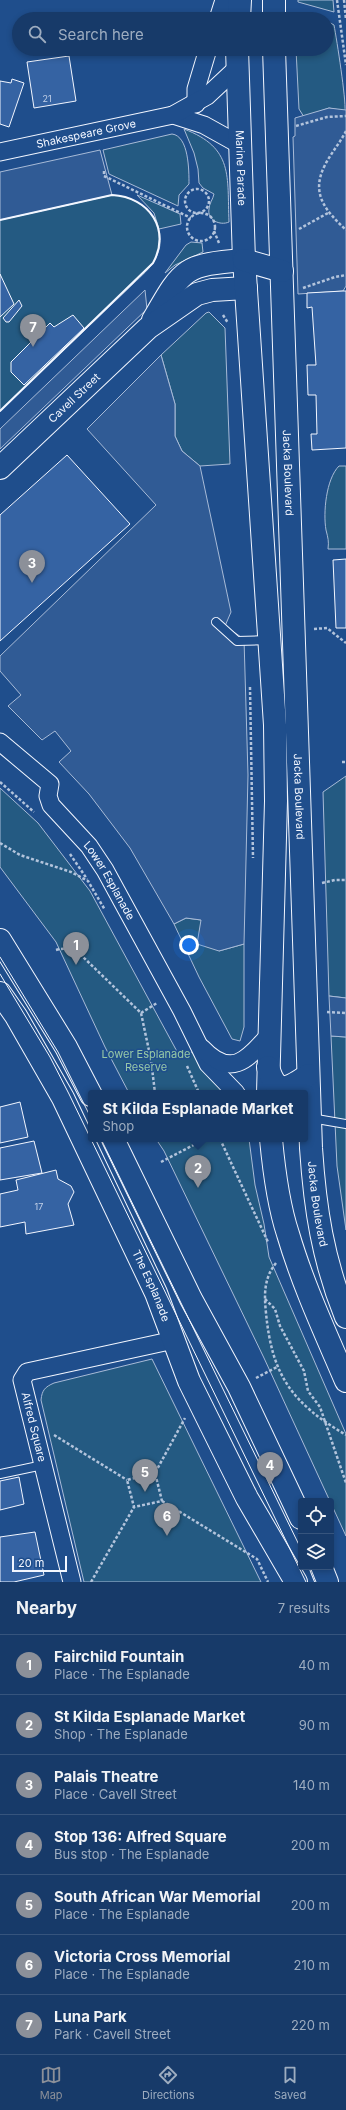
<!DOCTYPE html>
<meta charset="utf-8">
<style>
body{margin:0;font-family:Inter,sans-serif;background:#244571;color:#f1f3f6}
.controls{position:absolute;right:12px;bottom:12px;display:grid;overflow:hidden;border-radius:4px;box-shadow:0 2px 6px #0003}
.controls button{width:36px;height:36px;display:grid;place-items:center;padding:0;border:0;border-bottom:1px solid #36547d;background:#173a69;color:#f1f3f6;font:20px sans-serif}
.scale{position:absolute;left:12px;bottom:10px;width:55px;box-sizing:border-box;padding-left:4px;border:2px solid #f2f6ff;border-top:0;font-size:11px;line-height:14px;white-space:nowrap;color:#f2f6ff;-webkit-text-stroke:3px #1f4e8c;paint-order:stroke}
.you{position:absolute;left:189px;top:945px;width:14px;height:14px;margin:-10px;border:3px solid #fff;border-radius:50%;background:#1a73e8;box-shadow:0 0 0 6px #1a73e833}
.badge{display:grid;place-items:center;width:26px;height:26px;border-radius:50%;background:#8c9099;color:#fff;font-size:13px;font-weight:700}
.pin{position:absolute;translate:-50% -33px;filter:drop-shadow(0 1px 2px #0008)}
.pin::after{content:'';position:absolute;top:21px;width:14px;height:12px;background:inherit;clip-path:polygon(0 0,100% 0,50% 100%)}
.popup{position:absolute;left:88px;top:1090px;width:220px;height:52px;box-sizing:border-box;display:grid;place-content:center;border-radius:4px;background:#173a69;filter:drop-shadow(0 1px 3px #0005);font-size:13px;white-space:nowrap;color:#9eadc0}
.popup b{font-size:15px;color:#f1f3f6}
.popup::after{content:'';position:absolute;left:50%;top:100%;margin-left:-8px;border:8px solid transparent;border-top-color:#173a69}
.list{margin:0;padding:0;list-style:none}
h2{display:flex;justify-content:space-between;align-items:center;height:52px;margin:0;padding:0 16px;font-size:17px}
h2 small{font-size:13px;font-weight:400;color:#9eadc0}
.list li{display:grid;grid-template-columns:26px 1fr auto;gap:12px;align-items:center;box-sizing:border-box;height:60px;padding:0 16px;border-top:1px solid #36547d}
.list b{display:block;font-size:15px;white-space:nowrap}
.list p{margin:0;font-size:13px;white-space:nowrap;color:#9eadc0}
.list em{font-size:13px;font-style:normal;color:#9eadc0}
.icon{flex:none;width:22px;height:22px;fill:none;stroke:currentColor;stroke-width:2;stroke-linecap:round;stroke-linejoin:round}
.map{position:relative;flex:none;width:346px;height:1582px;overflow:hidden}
.search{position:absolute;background:#173a69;box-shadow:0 2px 6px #0003;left:12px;right:12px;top:12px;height:44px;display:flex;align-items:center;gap:10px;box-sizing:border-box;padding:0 14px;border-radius:22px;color:#9eadc0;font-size:15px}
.sheet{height:472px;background:#173a69}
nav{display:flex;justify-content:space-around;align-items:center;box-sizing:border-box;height:56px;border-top:1px solid #36547d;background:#173a69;font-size:11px;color:#9eadc0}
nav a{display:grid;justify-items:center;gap:2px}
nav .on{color:#8c9099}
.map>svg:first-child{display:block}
</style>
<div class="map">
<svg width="346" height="1582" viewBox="0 0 346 1582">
<rect width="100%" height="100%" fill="#1f4e8c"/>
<g fill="#245a82" stroke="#a8bbd7">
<path d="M298 0H333L334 12 298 2Z"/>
<path d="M305 13 322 19H295V16Z"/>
<path d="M327 21 334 25C337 41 346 99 345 111L329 108 304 117 299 109 296 49H327Z"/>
<path d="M184 129C234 148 227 176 229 222 220 226 207 220 209 209 209 204 213 199 214 194L203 188 199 183 198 169 194 153Z"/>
<path d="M172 134C189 136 189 171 189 184L179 195 178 206 109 174 103 150Z"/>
<path d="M112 195C144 196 171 226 156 258 151 268 141 276 133 284L0 411V220Z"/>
<path d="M137 195 180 214 181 224 159 229 154 213Z"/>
<path d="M191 242 202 243 203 252 175 265 165 273 186 245Z"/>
<path d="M209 312 225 328 230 464 200 466 182 451 175 436V404L161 355 206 313Z"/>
<path d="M339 466H346V549H328C329 541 328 538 326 530 323 513 326 479 339 466Z"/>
<path d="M346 776V998L329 996 323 792Z"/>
<path d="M0 788 38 823 90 891 180 1057 192 1052 205 1069 230 1093H129L105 1047 56 942 0 867Z"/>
<path d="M186 918 201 920 219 951 244 944V1027L240 1041 232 1039 199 977 174 924Z"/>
<path d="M331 1036 346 1037V1230L337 1166Z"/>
<path d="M156 1139H249L255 1185 264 1224 269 1257 346 1434V1536L264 1358 164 1151Z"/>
<path d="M152 1359 261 1582H84L41 1400C42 1390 45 1387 54 1383Z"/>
</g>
<g fill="#305b95" stroke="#a8bbd7">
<path d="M329 108 346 110V286L343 291 298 294 293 137 295 136V118Z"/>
<path d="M100 150 112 195 0 220V172Z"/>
<path d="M145 290 147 309 0 449V429Z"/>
<path d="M161 355 175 404V436L182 451 200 466 231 612 225 626 244 639 248 775 244 944 219 951 197 944 201 920 186 918 174 924 130 848 89 794 59 762 71 751 55 731 42 740 8 706 21 695 0 671V656L156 505 87 429Z"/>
<path d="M329 996 346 998V1037L331 1036Z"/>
</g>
<g fill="#3563a3" stroke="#f2f6ff">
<path d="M69 56 76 101 34 108 27 62Z"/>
<path d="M12 79 24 83 9 127 0 124V81L11 83Z"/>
<path d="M0 274 14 304 0 317Z"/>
<path d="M343 291H346V448L312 450 311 434H317L316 395H308L307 365H316L312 307 307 308V293Z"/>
<path d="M19 300 22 306 9 322H6L3 318Z"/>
<path d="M73 315 84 328 24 385 11 372V362L50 323 54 327Z"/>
<path d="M67 455 130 524 0 641V515Z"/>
<path d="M346 559V628H336L333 560Z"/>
<path d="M20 1102 28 1137 0 1143V1107Z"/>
<path d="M34 1141 42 1173 0 1180V1148Z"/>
<path d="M56 1170 58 1179 71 1186 74 1192 68 1204 74 1225 26 1234 25 1222 0 1227V1194L18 1190 16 1180Z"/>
<path d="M19 1477 24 1504 0 1510V1481Z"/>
<path d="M35 1532 44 1575 14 1582H0V1537Z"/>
</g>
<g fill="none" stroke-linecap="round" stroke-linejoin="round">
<defs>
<g id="lane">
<path d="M216 622 237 641 268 640"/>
<path d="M311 1118 346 1124"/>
<path d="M0 1474 43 1465"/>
</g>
<g id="street">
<path d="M218 19 224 0"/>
<path d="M196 104V89L208 49"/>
<path d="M173 115 204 125 240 145"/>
<path id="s1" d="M0 152 173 115 207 96 237 68"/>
<path id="s2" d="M0 742 50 784 48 796 51 805 89 846 105 870 182 1011 208 1064 236 1093"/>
<path d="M202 1048C230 1078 247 1061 268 1036"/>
<path d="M72 1582 22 1380 27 1372 174 1340"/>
</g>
<g id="secondary">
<path d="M153 320C183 268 183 265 244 260"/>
<path id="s3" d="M0 468 148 328 197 294 212 290 246 288"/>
<path d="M0 940 66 1047 91 1095"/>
<path id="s4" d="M0 993 16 1016 63 1098 156 1293 189 1381 247 1498 296 1582"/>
<path d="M113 1139 191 1299 239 1387 301 1518"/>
<path d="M321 1567 327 1582"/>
</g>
<g id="primary">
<path d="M239 19 240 0"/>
<path d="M274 19V0"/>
<path id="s5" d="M237 49 244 260 275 725 276 801 268 1093"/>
<path id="s6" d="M274 49 311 1148C315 1209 323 1260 346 1317"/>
<path d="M244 260 282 271"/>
<path d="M268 1067C276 1096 288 1089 308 1075"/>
<path d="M271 1139C274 1171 278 1204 288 1234 303 1285 325 1332 346 1381"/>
</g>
</defs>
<use href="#lane" stroke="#f2f6ff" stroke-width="10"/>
<use href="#street" stroke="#f2f6ff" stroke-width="19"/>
<use href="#secondary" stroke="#f2f6ff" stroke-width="24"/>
<use href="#primary" stroke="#f2f6ff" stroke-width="24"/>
<g stroke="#b3c4dc" stroke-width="2.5" stroke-dasharray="3 2" stroke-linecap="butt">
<path d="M337 0 346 65"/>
<path d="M344 0 346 20"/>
<path d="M296 126 327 117 346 116"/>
<path d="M346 131C340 143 331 153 325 165 310 194 326 211 346 230"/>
<path d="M104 171V176L191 218"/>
<circle cx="197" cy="201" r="12"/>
<circle cx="201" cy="227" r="14"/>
<path d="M299 229 328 213"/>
<path d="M214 231 219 243"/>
<path d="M303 288 335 277 346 275"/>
<path d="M223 315 228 323"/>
<path d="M314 629 327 628 346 643"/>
<path d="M250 687 253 858"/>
<path d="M342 762H346"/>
<path d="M0 782 34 812"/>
<path d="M0 843 20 855 71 872 88 881 105 910"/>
<path d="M70 854 87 879"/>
<path d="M322 883 335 880H346"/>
<path d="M56 950C66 947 72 950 81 955L141 1013 151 1060 155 1093"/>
<path d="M327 1012 346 1013"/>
<path d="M141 1013 157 1003"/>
<path d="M187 1066 199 1093"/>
<path d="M220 1139 268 1242"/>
<path d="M161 1162 205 1139"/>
<path d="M276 1263C264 1278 264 1294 266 1313 272 1376 292 1403 346 1435"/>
<path d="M265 1299 275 1309 280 1326 304 1371 308 1391 320 1407 346 1483"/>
<path d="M256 1378 277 1367"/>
<path d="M54 1435 127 1480"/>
<path d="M155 1473 127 1480 134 1507 162 1501 155 1473 185 1418"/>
<path d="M162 1501 257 1559 268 1582"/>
<path d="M91 1582 134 1507"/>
</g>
<use href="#lane" stroke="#1f4e8c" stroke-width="8"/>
<use href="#street" stroke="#1f4e8c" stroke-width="17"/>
<use href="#secondary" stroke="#1f4e8c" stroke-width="22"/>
<use href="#primary" stroke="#1f4e8c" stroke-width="22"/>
<g stroke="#f2f6ff" stroke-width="1">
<path d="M0 957 58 1052 91 1118"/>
<path d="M0 974 50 1057 69 1094 306 1582"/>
<path d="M101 1139 301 1549"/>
<path d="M310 1567 316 1582"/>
</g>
<path stroke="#f2f6ff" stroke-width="2" d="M0 220 112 195C150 197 171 230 153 263L0 411"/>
</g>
<g text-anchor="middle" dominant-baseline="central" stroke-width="3" stroke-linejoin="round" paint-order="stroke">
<g font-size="9" fill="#c3d1e8">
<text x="47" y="98">21</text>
<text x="39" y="1206">17</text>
</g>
<g font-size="11" fill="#f2f6ff" stroke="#1f4e8c">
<text stroke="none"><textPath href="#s1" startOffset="88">Shakespeare Grove</textPath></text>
<text stroke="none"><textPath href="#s5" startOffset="119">Marine Parade</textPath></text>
<text stroke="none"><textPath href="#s3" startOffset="102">Cavell Street</textPath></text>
<text stroke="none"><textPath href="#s6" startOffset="424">Jacka Boulevard</textPath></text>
<text stroke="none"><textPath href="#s6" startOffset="748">Jacka Boulevard</textPath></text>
<text stroke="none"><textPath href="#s2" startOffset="183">Lower Esplanade</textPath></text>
<text stroke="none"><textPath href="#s6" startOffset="1156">Jacka Boulevard</textPath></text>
<text stroke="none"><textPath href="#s4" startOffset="330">The Esplanade</textPath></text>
<text transform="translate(34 1427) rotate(76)">Alfred Square</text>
</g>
<g font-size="11" fill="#97c8a6" stroke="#1f4e8c">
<text x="146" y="1054">Lower Esplanade<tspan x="146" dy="13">Reserve</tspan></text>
</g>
</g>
</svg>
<div class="controls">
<button><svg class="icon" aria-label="locate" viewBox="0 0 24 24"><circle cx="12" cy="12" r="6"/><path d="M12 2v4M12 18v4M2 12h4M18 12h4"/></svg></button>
<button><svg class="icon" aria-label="layers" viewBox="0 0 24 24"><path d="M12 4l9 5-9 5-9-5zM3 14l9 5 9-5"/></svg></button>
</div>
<div class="scale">20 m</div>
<div class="you"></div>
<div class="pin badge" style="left:76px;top:965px">1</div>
<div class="pin badge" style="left:198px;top:1188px">2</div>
<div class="popup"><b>St Kilda Esplanade Market</b>Shop</div>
<div class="pin badge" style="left:32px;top:583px">3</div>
<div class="pin badge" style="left:270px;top:1485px">4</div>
<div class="pin badge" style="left:145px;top:1492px">5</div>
<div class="pin badge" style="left:167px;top:1536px">6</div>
<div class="pin badge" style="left:33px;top:347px">7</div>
<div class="search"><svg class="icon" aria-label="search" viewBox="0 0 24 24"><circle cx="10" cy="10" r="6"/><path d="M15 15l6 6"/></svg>Search here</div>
</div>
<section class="sheet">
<h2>Nearby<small>7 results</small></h2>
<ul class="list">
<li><span class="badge">1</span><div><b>Fairchild Fountain</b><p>Place · The Esplanade</p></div><em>40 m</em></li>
<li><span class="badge">2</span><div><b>St Kilda Esplanade Market</b><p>Shop · The Esplanade</p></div><em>90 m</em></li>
<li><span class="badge">3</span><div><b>Palais Theatre</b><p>Place · Cavell Street</p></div><em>140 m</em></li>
<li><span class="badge">4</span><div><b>Stop 136: Alfred Square</b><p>Bus stop · The Esplanade</p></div><em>200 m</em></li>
<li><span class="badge">5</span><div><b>South African War Memorial</b><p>Place · The Esplanade</p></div><em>200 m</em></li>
<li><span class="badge">6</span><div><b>Victoria Cross Memorial</b><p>Place · The Esplanade</p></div><em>210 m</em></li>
<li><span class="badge">7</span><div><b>Luna Park</b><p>Park · Cavell Street</p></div><em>220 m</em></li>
</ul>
</section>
<nav>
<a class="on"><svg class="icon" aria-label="map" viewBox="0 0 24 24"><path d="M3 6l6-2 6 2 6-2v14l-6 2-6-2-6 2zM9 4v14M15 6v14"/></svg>Map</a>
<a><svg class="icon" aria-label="directions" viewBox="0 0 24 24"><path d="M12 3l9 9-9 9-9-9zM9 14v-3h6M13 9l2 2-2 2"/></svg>Directions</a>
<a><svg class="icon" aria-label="saved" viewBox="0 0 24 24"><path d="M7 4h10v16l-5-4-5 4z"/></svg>Saved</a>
</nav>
